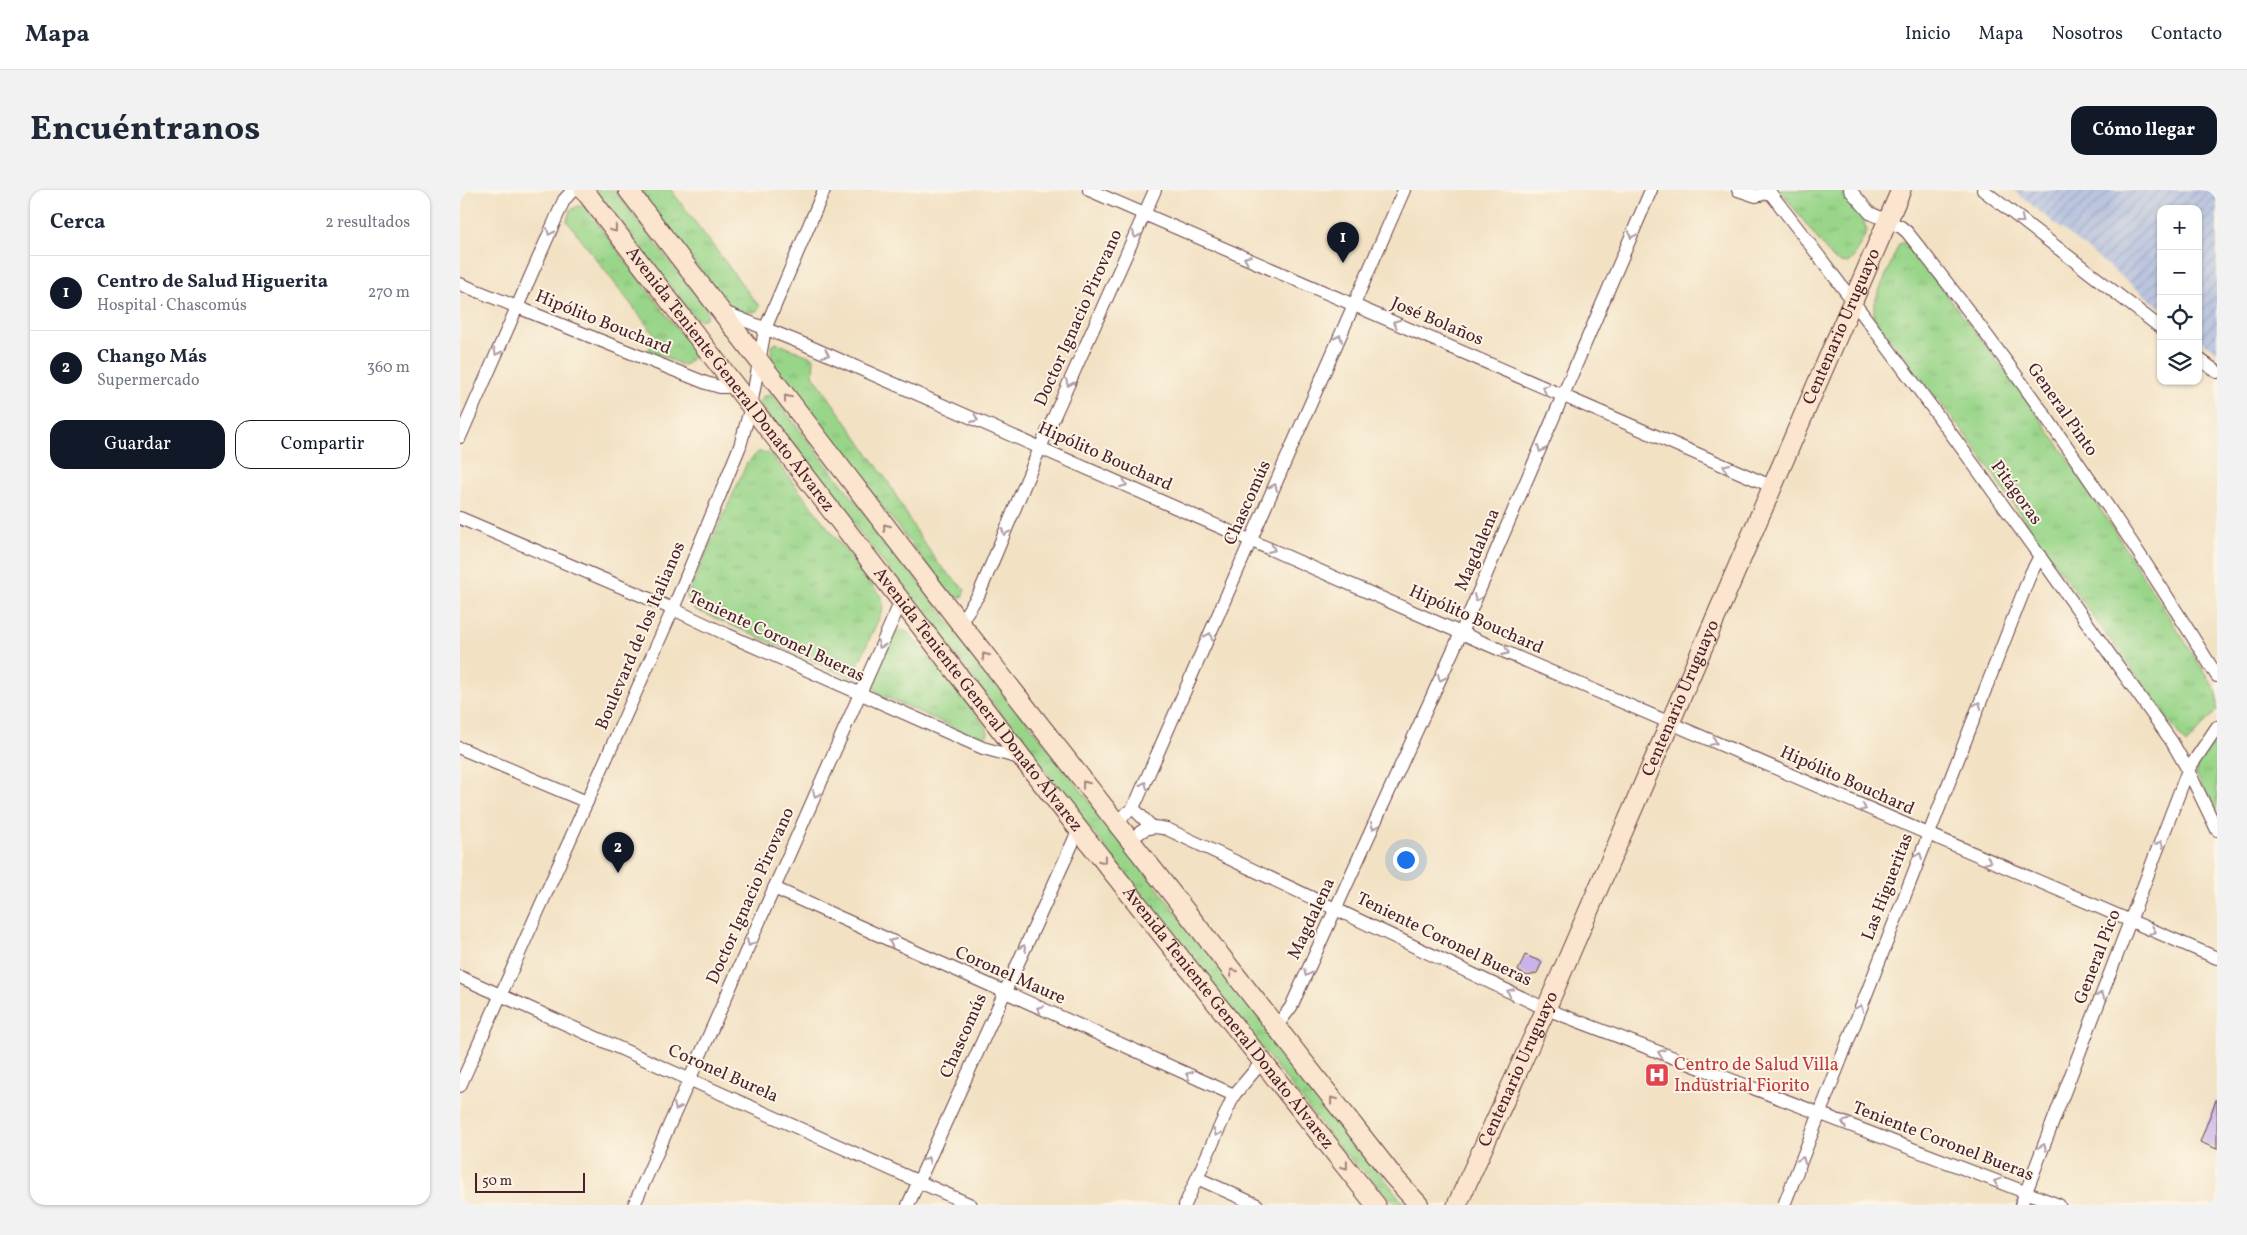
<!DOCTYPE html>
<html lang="es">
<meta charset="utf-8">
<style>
body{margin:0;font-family:Vollkorn,serif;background:#f2f2f3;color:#1f2937}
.controls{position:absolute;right:15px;top:15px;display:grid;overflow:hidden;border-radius:10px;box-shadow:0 1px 4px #0004}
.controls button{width:45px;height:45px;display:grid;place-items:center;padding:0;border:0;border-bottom:1px solid #e0e1e3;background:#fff;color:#1f2937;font:25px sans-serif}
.scale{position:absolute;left:15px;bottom:12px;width:110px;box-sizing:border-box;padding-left:5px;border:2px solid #4a1f2b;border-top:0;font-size:14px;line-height:18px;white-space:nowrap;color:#4a1f2b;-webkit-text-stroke:4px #fcf5e5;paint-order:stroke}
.you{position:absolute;left:945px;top:669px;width:18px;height:18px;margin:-12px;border:4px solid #fff;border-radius:50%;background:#1a73e8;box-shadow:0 0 0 8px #1a73e833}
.badge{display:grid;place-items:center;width:32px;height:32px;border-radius:50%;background:#111827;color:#fff;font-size:16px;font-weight:700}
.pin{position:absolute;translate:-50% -41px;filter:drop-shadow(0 1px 2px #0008)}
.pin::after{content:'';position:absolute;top:26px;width:18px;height:15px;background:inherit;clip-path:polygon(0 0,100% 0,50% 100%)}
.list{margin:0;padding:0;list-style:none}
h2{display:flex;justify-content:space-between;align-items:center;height:65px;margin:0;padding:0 20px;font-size:21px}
h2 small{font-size:16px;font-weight:400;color:#747a83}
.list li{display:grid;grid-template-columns:32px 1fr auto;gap:15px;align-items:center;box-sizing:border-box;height:75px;padding:0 20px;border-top:1px solid #e0e1e3}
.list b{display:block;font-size:19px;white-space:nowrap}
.list p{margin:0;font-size:16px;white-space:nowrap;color:#747a83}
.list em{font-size:16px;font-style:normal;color:#747a83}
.actions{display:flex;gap:10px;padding:15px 20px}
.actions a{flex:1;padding:11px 0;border:1px solid #111827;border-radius:15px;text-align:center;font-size:18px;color:#111827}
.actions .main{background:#111827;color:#fff}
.icon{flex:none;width:28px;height:28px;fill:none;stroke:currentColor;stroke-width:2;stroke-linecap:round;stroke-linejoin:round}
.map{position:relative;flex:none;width:1757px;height:1015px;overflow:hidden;border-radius:15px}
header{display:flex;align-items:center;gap:30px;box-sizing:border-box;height:70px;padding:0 25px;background:#fff;border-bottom:1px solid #e0e1e3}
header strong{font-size:24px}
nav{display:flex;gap:28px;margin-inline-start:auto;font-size:18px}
.intro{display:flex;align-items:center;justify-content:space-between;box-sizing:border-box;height:120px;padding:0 30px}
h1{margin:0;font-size:35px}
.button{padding:12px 22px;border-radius:15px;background:#111827;color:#fff;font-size:18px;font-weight:700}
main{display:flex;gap:30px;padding:0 30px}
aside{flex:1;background:#fff;border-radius:15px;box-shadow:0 1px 4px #0004}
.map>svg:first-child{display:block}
</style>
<header>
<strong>Mapa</strong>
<nav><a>Inicio</a><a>Mapa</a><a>Nosotros</a><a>Contacto</a></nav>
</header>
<div class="intro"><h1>Encuéntranos</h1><a class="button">Cómo llegar</a></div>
<main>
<aside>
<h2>Cerca<small>2 resultados</small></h2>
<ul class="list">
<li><span class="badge">1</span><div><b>Centro de Salud Higuerita</b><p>Hospital · Chascomús</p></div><em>270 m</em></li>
<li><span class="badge">2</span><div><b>Chango Más</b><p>Supermercado</p></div><em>360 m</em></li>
</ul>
<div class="actions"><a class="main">Guardar</a><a>Compartir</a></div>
</aside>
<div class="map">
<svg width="1757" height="1015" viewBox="0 0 1757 1015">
<defs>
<pattern id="industrial-furrows" width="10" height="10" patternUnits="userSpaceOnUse" patternTransform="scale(1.25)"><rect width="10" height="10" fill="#bac4de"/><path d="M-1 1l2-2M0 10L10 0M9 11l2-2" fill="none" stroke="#a1a8bf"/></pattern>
<pattern id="grass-tufts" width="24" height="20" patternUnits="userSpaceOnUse" patternTransform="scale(1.25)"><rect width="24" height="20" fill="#99d589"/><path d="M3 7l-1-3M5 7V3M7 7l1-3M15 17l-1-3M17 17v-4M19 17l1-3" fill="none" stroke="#85b676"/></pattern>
</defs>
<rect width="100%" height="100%" fill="#fcf5e5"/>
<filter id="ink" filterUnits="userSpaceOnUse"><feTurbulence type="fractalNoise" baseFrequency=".02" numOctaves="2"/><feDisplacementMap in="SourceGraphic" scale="10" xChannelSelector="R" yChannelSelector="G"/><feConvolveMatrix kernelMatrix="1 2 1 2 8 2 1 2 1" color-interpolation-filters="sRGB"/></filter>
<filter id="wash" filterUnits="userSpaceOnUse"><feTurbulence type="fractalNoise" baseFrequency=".0096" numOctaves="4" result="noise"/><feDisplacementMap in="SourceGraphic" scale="20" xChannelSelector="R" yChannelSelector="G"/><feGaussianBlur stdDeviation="1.12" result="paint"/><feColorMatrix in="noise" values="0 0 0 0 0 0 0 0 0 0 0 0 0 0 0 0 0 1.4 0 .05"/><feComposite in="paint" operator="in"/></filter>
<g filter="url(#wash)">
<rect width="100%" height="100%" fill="#f2e1c3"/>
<path fill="url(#industrial-furrows)" d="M1553 0H1757V162L1738 148V19H1701V118Z"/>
<g fill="url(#grass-tufts)" stroke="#727a5a">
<path d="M136 0H154L246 118 248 123 246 128 240 130 233 126Z"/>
<path d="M178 0H211L293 109 300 116 297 121C287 124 277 121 267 115Z"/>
<path d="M1320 0H1381L1402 27 1407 41 1393 68 1388 73 1380 72 1373 69Z"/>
<path d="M118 16H124L233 160 234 166 227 174 222 175 189 160 194 144 107 31 110 20Z"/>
<path d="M1444 52 1448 55 1557 196 1611 273 1757 502V520L1726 554 1572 342 1512 253 1414 129V113L1439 54Z"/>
<path d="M316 153 354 168 353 185 428 292 456 341 477 372 505 400 502 407 495 408 490 405 312 173 311 157Z"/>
<path d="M310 204 314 207 945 1015H938L881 960 302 217 299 212 302 207Z"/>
<path d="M298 262 308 263 314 268 422 408 423 419 392 488 234 419 227 406 287 273Z"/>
<path d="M442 440 448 442 527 538 528 544 522 550 419 504 414 497 412 489 437 441Z"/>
<path d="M1757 550V626L1736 584V576Z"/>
</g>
<g id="blocks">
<g fill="#c8b3ea">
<path d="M1065 765 1082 772 1077 783 1068 786 1058 781Z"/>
<path d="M1756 910H1757V959L1740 952Z"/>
</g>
</g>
</g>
<g filter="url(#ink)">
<use href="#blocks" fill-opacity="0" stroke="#633c42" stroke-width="1"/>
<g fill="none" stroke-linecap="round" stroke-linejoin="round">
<defs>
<g id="minor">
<path d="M629 0 1311 296"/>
<path d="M1278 0 1296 6 1310 2"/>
<path d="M1308 0C1448 180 1580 366 1712 552L1728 580 1757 640"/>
<path d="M1390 0 1410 23 1441 37 1447 42C1560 183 1662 332 1757 486"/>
<path d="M1523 0 1701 138"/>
<path d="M0 94 246 193 260 197H274"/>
<path d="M264 122 346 155 1001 443 1757 768"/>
<path d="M1738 168 1757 182"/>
<path d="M0 247 104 10 113 0"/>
<path d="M0 328 213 419 268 445 523 558 563 569"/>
<path d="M500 433 519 404 580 258 695 0"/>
<path d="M0 558 127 612"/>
<path d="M673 618 691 636"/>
<path d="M655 632 672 619 678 608 944 0"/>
<path d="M670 651C682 639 690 634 707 639L1086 819 1599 1015"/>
<path d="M314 698 774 905"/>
<path d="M0 787 511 1015"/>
<path d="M816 837 831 817 1001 443 1191 0"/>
<path d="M0 896 213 419 280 256 291 216 305 139 364 0"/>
<path d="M737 988 797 1015"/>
<path d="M174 1015 441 411"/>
<path d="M448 1015 619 639"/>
<path d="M725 1015 774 905 801 873"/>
<path d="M1324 1015 1570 385 1580 366"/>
<path d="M1561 1015 1728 580 1757 537"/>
</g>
<g id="secondary">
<path id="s1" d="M124 0 563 569 916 1015"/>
<path d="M168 0 500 433 933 986 959 1015"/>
<path id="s2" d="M997 1015 1086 819 1441 0"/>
</g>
</defs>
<use href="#minor" stroke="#633c42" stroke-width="14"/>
<use href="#secondary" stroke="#633c42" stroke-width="21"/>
<use href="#minor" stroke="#fff" stroke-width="12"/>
<use href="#secondary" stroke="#fbe5cf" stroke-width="19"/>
</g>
<defs><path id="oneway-chevron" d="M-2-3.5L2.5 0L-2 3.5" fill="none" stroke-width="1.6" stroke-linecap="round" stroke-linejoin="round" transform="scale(1.25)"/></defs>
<g stroke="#ae9aa0">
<use href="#oneway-chevron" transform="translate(1561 30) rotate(38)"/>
<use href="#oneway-chevron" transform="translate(90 42) rotate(114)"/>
<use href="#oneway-chevron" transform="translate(676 45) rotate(114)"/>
<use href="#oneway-chevron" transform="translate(1172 45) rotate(113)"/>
<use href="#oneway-chevron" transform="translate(787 69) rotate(-157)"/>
<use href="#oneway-chevron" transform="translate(936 133) rotate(-157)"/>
<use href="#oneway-chevron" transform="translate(879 148) rotate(-66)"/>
<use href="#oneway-chevron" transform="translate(37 162) rotate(114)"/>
<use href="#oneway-chevron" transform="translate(366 164) rotate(24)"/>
<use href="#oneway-chevron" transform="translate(609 193) rotate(114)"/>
<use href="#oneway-chevron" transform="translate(1085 198) rotate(-157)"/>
<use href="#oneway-chevron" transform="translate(515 229) rotate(24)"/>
<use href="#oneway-chevron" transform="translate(1081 259) rotate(113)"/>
<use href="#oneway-chevron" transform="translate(1266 277) rotate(-156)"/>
<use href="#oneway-chevron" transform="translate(664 294) rotate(24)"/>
<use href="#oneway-chevron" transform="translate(814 297) rotate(-66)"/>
<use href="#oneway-chevron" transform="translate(545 342) rotate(113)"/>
<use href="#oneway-chevron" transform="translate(812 359) rotate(24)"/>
<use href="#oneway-chevron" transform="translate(1017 408) rotate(113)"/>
<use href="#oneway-chevron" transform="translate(749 446) rotate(-66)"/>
<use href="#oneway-chevron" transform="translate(421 455) rotate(114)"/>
<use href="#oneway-chevron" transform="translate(1046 462) rotate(23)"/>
<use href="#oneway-chevron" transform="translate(981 488) rotate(114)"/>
<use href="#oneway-chevron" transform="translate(1518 515) rotate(-68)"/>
<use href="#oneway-chevron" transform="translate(1254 552) rotate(24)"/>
<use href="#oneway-chevron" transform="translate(684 595) rotate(-66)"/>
<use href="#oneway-chevron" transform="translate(356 604) rotate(114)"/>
<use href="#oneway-chevron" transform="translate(1403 618) rotate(24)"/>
<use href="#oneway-chevron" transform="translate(914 636) rotate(114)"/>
<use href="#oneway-chevron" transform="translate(1700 654) rotate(-69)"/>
<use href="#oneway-chevron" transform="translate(1459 666) rotate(-69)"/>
<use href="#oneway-chevron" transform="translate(1528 671) rotate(23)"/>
<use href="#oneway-chevron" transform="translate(1693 741) rotate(23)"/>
<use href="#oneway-chevron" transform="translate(432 752) rotate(-156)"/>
<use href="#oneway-chevron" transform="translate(290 753) rotate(114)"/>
<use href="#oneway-chevron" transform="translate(563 758) rotate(-66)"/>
<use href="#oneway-chevron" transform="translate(847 783) rotate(115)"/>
<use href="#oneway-chevron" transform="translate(1050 802) rotate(-154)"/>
<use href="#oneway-chevron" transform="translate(1641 805) rotate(-69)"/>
<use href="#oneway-chevron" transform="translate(1400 818) rotate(-69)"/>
<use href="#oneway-chevron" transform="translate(580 819) rotate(-156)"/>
<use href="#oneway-chevron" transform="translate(1201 863) rotate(-159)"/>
<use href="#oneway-chevron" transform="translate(729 885) rotate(-156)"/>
<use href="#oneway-chevron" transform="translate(217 917) rotate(114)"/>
<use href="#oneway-chevron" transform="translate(1385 933) rotate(-159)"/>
<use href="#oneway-chevron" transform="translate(757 943) rotate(114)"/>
<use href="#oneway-chevron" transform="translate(1583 957) rotate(-69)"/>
<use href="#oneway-chevron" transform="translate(467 970) rotate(-66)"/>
<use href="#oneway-chevron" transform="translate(1342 970) rotate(-68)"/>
<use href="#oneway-chevron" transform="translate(1537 992) rotate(-159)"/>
</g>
<g stroke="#a2827d">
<use href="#oneway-chevron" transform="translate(154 39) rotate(53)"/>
<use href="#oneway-chevron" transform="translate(327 208) rotate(-128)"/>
<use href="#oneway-chevron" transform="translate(426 337) rotate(-128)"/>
<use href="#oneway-chevron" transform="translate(525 466) rotate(-128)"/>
<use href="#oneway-chevron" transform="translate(625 594) rotate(-128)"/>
<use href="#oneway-chevron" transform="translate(643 670) rotate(52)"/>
<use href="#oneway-chevron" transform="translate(773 782) rotate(-128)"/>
<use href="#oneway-chevron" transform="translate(873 910) rotate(-128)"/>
<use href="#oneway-chevron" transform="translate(885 976) rotate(51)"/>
</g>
</g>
<defs>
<symbol id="hospital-square" viewBox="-11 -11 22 22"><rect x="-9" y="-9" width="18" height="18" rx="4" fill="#e0444e" stroke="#fcf5e5"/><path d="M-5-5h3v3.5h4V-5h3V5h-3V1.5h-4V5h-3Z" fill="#fff"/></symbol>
</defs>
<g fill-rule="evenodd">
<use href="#hospital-square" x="1183" y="871" width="28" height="28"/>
</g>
<g text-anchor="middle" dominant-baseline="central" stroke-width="4" stroke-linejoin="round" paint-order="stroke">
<g font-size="18" fill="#4a1f2b" stroke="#fcf5e5">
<text transform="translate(619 128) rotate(-66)">Doctor Ignacio Pirovano</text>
<text transform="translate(977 132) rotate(23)">José Bolaños</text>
<text transform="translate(143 133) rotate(22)">Hipólito Bouchard</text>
<text stroke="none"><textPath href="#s2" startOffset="959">Centenario Uruguayo</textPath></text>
<text stroke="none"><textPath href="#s1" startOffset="239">Avenida Teniente General Donato Álvarez</textPath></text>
<text transform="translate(1602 220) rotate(55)">General Pinto</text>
<text transform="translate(645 267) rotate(24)">Hipólito Bouchard</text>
<text transform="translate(1556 303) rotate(54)">Pitágoras</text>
<text transform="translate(788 313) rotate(-66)">Chascomús</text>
<text transform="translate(1018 360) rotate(-67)">Magdalena</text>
<text transform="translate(1016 430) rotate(24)">Hipólito Bouchard</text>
<text transform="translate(181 446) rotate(-67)">Boulevard de los Italianos</text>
<text transform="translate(316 447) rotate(25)">Teniente Coronel Bueras</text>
<text stroke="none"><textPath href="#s2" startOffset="554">Centenario Uruguayo</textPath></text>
<text stroke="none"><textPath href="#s1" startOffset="644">Avenida Teniente General Donato Álvarez</textPath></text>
<text transform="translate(1387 591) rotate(24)">Hipólito Bouchard</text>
<text transform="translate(1428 697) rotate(-69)">Las Higueritas</text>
<text transform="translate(291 706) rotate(-66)">Doctor Ignacio Pirovano</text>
<text transform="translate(852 729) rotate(-65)">Magdalena</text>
<text transform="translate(984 750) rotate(26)">Teniente Coronel Bueras</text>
<text transform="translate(1638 767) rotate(-69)">General Pico</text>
<text transform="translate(550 786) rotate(24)">Coronel Maure</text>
<text stroke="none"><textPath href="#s1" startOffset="1049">Avenida Teniente General Donato Álvarez</textPath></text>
<text transform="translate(504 846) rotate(-66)">Chascomús</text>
<text stroke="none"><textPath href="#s2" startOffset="149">Centenario Uruguayo</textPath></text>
<text transform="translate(263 884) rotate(24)">Coronel Burela</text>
<text transform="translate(1483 952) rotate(21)">Teniente Coronel Bueras</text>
</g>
<g font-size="18" fill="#be3a42" stroke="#fcf5e5" text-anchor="start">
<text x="1214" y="875">Centro de Salud Villa<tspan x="1214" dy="21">Industrial Fiorito</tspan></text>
</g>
</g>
</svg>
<div class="controls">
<button>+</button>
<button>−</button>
<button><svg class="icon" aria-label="locate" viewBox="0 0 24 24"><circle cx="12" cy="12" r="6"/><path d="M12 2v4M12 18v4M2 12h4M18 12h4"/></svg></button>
<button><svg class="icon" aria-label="layers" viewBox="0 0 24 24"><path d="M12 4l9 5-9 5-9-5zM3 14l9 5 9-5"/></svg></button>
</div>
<div class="scale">50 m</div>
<div class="you"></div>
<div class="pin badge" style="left:883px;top:73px">1</div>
<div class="pin badge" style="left:158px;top:683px">2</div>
</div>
</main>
